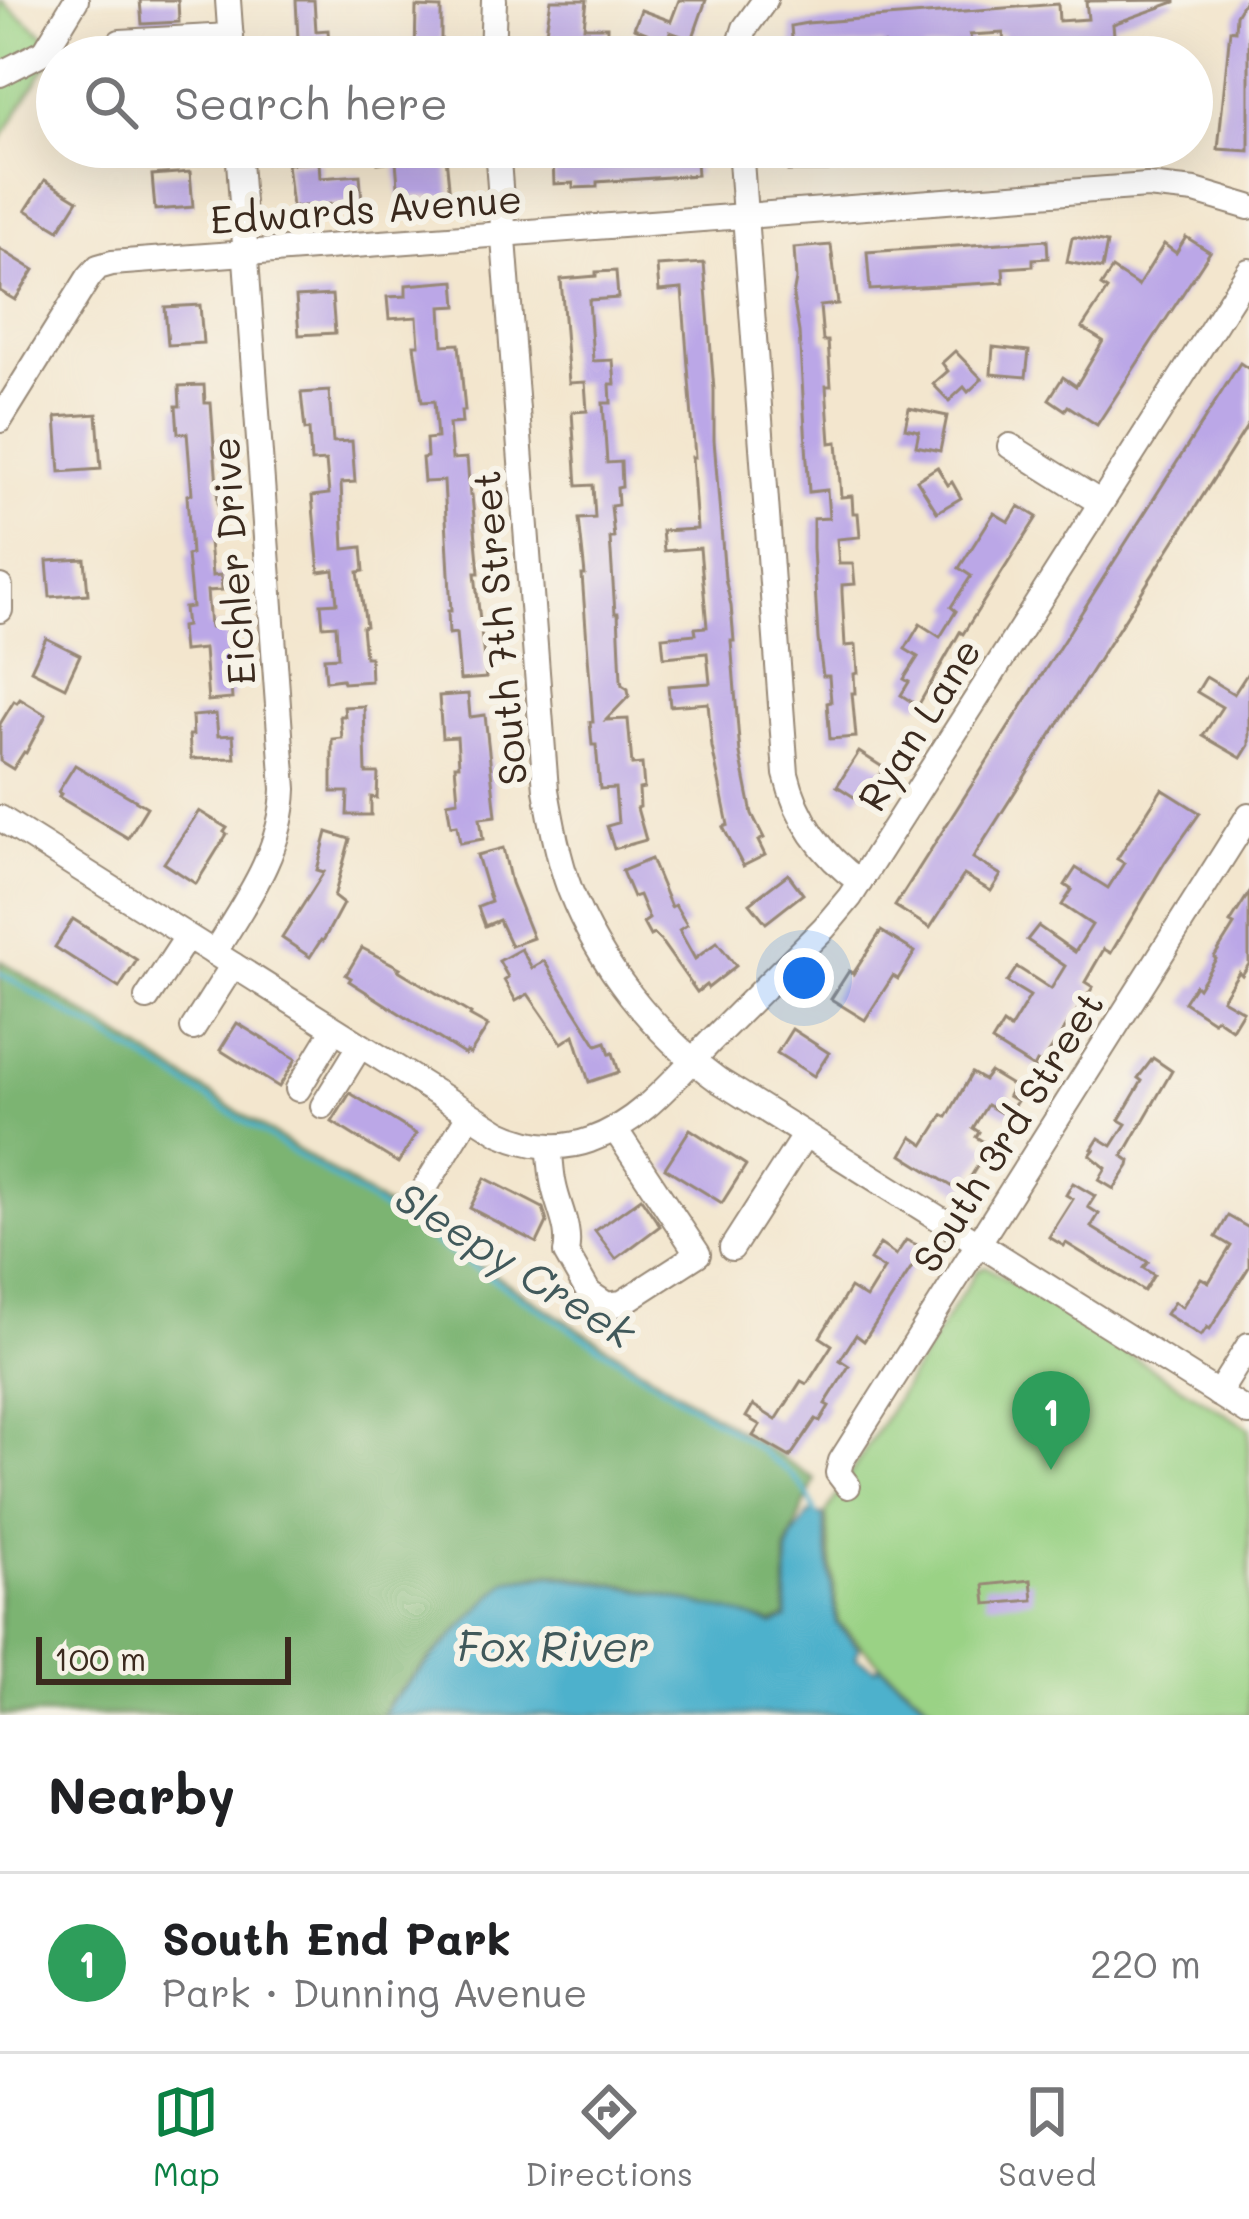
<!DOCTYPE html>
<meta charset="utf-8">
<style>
body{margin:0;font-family:Mali,sans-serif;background:#f2f2f2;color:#202124}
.scale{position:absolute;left:36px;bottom:30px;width:255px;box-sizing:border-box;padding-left:12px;border:6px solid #3b2a1e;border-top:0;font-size:33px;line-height:42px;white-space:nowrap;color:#3b2a1e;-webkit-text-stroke:9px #f7f3e8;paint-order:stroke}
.you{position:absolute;left:804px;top:978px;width:42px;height:42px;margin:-30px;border:9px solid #fff;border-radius:50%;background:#1a73e8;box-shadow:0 0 0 18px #1a73e833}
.badge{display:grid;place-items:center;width:78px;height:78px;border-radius:50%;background:#0b8043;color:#fff;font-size:39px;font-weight:700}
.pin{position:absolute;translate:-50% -99px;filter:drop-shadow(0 3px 6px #0008)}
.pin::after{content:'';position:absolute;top:63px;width:42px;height:36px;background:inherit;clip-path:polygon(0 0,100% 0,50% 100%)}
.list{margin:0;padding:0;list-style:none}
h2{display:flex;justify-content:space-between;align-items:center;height:156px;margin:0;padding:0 48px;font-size:51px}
h2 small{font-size:39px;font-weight:400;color:#757577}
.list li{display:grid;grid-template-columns:78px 1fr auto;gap:36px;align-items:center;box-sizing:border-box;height:180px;padding:0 48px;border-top:3px solid #e0e0e0}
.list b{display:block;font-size:45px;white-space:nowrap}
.list p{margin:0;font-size:39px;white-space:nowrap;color:#757577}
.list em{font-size:39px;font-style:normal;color:#757577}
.icon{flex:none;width:66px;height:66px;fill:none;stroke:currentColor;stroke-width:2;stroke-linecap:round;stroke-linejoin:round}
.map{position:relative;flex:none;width:1249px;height:1715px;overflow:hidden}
.search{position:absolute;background:#fff;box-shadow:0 12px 48px #0002;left:36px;right:36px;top:36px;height:132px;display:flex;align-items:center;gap:30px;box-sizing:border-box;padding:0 42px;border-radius:66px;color:#757577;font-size:45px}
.sheet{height:336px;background:#fff}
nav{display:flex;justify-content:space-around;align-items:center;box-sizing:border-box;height:168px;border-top:3px solid #e0e0e0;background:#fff;font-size:33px;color:#757577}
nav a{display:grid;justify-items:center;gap:6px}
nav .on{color:#0b8043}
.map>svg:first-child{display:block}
</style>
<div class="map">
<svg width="1249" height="1715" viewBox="0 0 1249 1715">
<rect width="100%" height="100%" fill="#f7f3e8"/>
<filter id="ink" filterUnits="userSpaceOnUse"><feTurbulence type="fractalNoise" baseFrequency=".00833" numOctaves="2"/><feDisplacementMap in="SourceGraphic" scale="24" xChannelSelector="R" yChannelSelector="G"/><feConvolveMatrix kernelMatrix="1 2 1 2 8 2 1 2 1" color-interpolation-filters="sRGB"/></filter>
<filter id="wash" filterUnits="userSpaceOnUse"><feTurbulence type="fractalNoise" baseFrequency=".004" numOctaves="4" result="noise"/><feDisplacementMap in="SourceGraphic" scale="48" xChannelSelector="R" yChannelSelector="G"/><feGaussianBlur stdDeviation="2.7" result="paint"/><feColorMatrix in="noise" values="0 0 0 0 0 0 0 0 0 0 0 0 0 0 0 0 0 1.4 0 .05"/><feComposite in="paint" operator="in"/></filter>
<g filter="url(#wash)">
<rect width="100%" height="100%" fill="#f3e6ce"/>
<g fill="#9ad285" stroke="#6a7e52" stroke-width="3">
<path d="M0 0 58 46 0 141Z"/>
<path d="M985 1266 1249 1428V1715H943L880 1664 838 1622 826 1513 976 1271Z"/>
</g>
<path fill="#7bb472" stroke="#5b6f48" stroke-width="3" d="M0 960 815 1479 786 1549V1618L773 1623 634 1587 551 1573 507 1580 389 1700 382 1715H0Z"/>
<path fill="#4db1cc" stroke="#446e75" stroke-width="3" d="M810 1513 823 1515 836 1623 859 1648 856 1658 876 1669 879 1665 940 1715H383L391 1701 507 1581 551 1575 635 1589 744 1615 773 1625 787 1619 788 1549 794 1534Z"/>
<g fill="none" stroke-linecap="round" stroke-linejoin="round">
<path stroke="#4db1cc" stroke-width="4.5" d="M0 973 163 1070 738 1435C768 1457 811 1480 817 1520"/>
</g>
<g id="blocks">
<g fill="#bba7e7">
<path d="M140 0H178L179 22 142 24Z"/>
<path d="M296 0H314L316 31 328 30 330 57H279L278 41 298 39Z"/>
<path d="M551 0H587L584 27H607V46L573 45V57H550L549 31H546Z"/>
<path d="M679 0H706L692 40 670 32 666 41 634 28 641 10 671 21Z"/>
<path d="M1175 0V2L1113 24 1114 35 1092 37V42L1042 45 1043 57H1005L1003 33 970 35 972 51 952 52 951 47 923 50V53L910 54V57H884L883 44 793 51 791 26 807 23 1058 4 1059 21 1088 19 1086 1Z"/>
<path d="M1245 0H1249V151L1218 149 1230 30 1235 31 1236 15Z"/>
<path d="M416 7 441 8V57L415 56Z"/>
<path d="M377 147H445L450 196 399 197 396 161 378 163Z"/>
<path d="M913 147 914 158 828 164V171H788L786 148Z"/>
<path d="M695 148 697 175 597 182V187L573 188V183L554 184 553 160 595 155V161L640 158V152Z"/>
<path d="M319 162 320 178 360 175 362 202 292 207 287 164Z"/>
<path d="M190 172 193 207 155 210 152 175Z"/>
<path d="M45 180 78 200 59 230 26 210Z"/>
<path d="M1075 237 1107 243 1102 269 1067 262 1072 238Z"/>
<path d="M1186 237 1210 252 1097 425 1068 406 1065 410 1049 399 1063 377 1076 386 1103 341 1082 328 1107 290 1101 286 1112 269 1138 286 1164 244 1176 253Z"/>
<path d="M1047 240 1048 258 1033 259V266L1003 268 1004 282 870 290 867 252Z"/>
<path d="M831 245 838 304 820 306 823 341H828L831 386H826L830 443 837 442 841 497 852 496 853 513H858L860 537 837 539 839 564H853L855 584 842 585V592L845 646 856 645 858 673 854 674 855 693H852L856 737 830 739 827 703 831 702 829 676H823L818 639 813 548V519L829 518 827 490 809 492 799 332 793 296 796 279 794 248Z"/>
<path d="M0 249 34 270 15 300 0 291Z"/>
<path d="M704 263 714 390V440L725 578 731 606 734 641H731L740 754 752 814 764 838 758 841 765 855 743 866 723 827 728 825 712 747 708 703 670 706 668 686 710 683 707 653 664 657 662 637 696 634 695 628 707 627 700 548 664 551 662 531 697 529 692 457H695L682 289 659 291 657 266Z"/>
<path d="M616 271 618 298 589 300 593 361 613 360 615 384H610L611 403H603L607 463 621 462 622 487 617 488 618 505 611 506 614 538H610L615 613H618L621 680 622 685 628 689 629 696 606 720 628 719 632 765 642 764 644 788 639 789 640 807 637 808 646 840 614 849 607 826 618 823 615 788 600 789 596 745H592L590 722H593L582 575H585L579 519 595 518 593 485 577 486 572 412 587 411 585 382 569 383 561 279 596 276V272Z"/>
<path d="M455 281 457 306 441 307 443 345 459 344 465 411H461L462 423 449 424 452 459 467 458 470 495H472L479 573H475L486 678 460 680 456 633 449 634 448 611H451L444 481 424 482 422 458 427 457 426 439 437 438 434 401 422 402 414 345H419L417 317 389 319 387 297 406 296V285Z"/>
<path d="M332 295 335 333 299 335 296 297Z"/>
<path d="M200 305 203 343 168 345 165 307Z"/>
<path d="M993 347 1029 351 1026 377 991 374Z"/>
<path d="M955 351 982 379 968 392 964 387 949 401 933 384 948 371 942 363Z"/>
<path d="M1240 363 1249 369V423L973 858 1001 875 991 891 964 875 930 928 895 906Z"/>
<path d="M204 385 205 403H211L220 529H217L218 541H209L212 576 221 575 222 590 207 591 210 627 226 626 232 699 208 701 204 649 183 651 181 627 186 626 184 608 192 607 187 555 191 554 187 495 192 494 187 433H178L176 406H180L179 386Z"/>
<path d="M329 391 333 442 352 441 355 482 341 483 344 549 362 547 364 571 358 572 366 626 362 627 365 657H370L371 681 343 683 342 679 326 681 324 658 338 657 336 625 323 626 321 604 337 603 334 570 319 572 312 496 329 494 326 461 311 462 309 429 305 430 301 393Z"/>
<path d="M909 408 947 416 940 451 916 446 919 431 905 428Z"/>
<path d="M97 414 101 469 60 472 56 417Z"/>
<path d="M937 467 948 485 952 482 961 498 937 512 917 480Z"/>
<path d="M1019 506 1037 517 963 634 960 632 918 706 901 695 909 682 904 679 918 657 905 649 920 624 940 637 956 611 951 607 971 576 959 568 994 513 1009 522Z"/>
<path d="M85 559 88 594 50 597 47 561Z"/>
<path d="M46 638 80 655 65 687 31 670Z"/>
<path d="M1249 671V745L1241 758 1203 736 1222 707 1197 692 1206 677 1234 694Z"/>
<path d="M468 694 470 717 485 715 496 816 480 818 483 839 460 843 457 825 451 826 447 802 458 800 455 765H459L457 737 442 738 439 696Z"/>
<path d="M20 699 46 715 26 753 24 752 13 769 0 761V724L14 701 17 703Z"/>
<path d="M364 706 366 773H378L377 798 371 797V815H347L348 792H332V739L342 738 340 716H345L344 707Z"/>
<path d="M216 714 218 736 233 735 235 758 191 759 189 735H193L192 716Z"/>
<path d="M859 752 884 768 873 785 868 782 857 799 837 786Z"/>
<path d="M75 765 147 807 128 838 59 797 61 794 58 792Z"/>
<path d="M1162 789 1200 813 1165 862 1111 953 1104 949 1085 982 1093 987 1041 1064 1037 1062 1034 1068 992 1042 1003 1024 1010 1029 1030 996 1007 982 1017 967 1051 989 1065 966 1027 940 1038 926 1075 952 1092 925 1062 905 1072 890 1065 885 1076 868 1108 888 1124 863 1117 859Z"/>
<path d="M199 811 227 828 224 832 227 834 196 884 164 863Z"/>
<path d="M327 832 350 839 334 897 343 904 323 941 321 940 310 957 282 938 324 872 317 870Z"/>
<path d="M503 848 511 883 533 938 511 946 499 920 485 926 478 907 491 902 477 855Z"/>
<path d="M651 859 671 907 675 905 687 925 679 930 695 959 717 942 736 966 708 988 706 985 697 992 660 940 654 934 650 936 643 923 649 919 639 895 633 897 622 871Z"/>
<path d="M788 874 803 894 766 923 750 903Z"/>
<path d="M1249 893V964L1242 975 1239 972 1222 999 1243 1011 1232 1029 1216 1018 1213 1021 1184 1002 1195 985 1198 988 1216 959 1214 957 1234 925 1230 923Z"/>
<path d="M73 919 137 960 119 988 55 947Z"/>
<path d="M881 931 915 952 898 979 893 976 865 1020 831 999 849 971 853 974Z"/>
<path d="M362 948 400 968 398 970 471 1014 470 1016 488 1026 470 1054 467 1052 465 1055 349 981 351 978 346 975Z"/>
<path d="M521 949 532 968 544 961 597 1045 606 1042 610 1054 613 1053 619 1072 589 1082 574 1035 562 1043 528 994 516 1001 504 980 508 977 499 961Z"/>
<path d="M237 1023 296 1059 279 1087 220 1050Z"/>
<path d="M792 1029 829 1053 814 1076 777 1053Z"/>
<path d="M1153 1058 1172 1071 1123 1156 1130 1161 1129 1166 1114 1189 1099 1180 1106 1168 1090 1155 1094 1150 1092 1149 1099 1138 1112 1146 1126 1124 1119 1120 1142 1081 1138 1078Z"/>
<path d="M990 1072 1013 1086 1008 1096 1017 1101 1007 1116 987 1105 973 1128 979 1132 976 1137 990 1146 961 1192 902 1155 912 1137 924 1145 943 1115 947 1117 972 1073 984 1080Z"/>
<path d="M350 1093 416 1134 398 1163 332 1122Z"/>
<path d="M690 1129 746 1165 722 1203 665 1168Z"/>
<path d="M485 1178 543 1208 547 1222 537 1243 470 1208Z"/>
<path d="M1073 1183 1095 1196 1088 1207 1099 1214 1091 1227 1148 1262 1143 1268 1154 1275 1144 1291 1066 1243 1064 1246 1049 1237 1073 1199 1066 1195Z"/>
<path d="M641 1198 660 1226 616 1259 595 1231Z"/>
<path d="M1228 1216 1249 1228V1267L1210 1329 1207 1327 1201 1336 1166 1314 1174 1302 1182 1307 1201 1278 1209 1282 1231 1246 1216 1237Z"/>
<path d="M906 1240 924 1248 922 1252 864 1341 856 1335 840 1360 849 1366 825 1404 829 1406 820 1421 816 1419 790 1457 753 1436 760 1425 746 1417 753 1405 776 1420 801 1381 807 1384 832 1345 820 1337 850 1288 866 1298 884 1269 870 1260 880 1244 896 1255Z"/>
<path d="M1031 1580 1033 1600 986 1604 984 1585Z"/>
</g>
</g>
</g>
<g filter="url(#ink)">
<use href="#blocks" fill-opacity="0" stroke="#978876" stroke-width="3"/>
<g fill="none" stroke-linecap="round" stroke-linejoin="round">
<defs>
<g id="minor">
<path d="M228 0 232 57"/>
<path d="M120 42 231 36"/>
<path d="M492 57 494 0"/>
<path d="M736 57 745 28 765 0"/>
<path d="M0 74 45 51 76 0"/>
<path d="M497 147 546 790C552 824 558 858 570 890 599 964 654 1034 718 1080L1249 1413"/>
<path d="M740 147 786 774C797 820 822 855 860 882"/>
<path d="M0 420 89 277 98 267 112 263 1147 186 1195 191 1249 207"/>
<path d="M1010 446 1101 503"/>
<path d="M0 587V610"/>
<path d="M0 818 500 1133C528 1146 560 1151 590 1140 640 1123 676 1077 712 1040 749 1003 787 965 824 928L850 897 1249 271"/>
<path d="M214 953C246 901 282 852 284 789L238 147"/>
<path d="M147 998 187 937"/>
<path d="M193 1028 233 965"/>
<path d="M298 1089 334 1030"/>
<path d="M323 1106 360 1046"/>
<path d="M549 1146C551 1159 551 1173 554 1186 559 1210 571 1228 566 1253L589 1293 607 1305 622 1303 698 1254 615 1129"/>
<path d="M426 1186 469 1115"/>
<path d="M732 1248 804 1136"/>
<path d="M1218 1394 1249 1345"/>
<path d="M848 1486 838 1473 841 1461 1249 815"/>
</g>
</defs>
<use href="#minor" stroke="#978876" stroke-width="28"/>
<use href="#minor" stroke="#fff" stroke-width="24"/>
</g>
</g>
<g text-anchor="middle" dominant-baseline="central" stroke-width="12" stroke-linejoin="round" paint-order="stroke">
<g font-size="39" fill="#3b2a1e" stroke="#f7f3e8">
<text transform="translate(366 208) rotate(-4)">Edwards Avenue</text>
<text transform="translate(232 561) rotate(-94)">Eichler Drive</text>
<text transform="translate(498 628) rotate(-95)">South 7th Street</text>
<text transform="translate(918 724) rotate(-58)">Ryan Lane</text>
<text transform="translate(1007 1131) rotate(-58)">South 3rd Street</text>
</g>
<g font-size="42" font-style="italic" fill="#41595b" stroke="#f7f3e8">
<text transform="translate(516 1264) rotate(32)">Sleepy Creek</text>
<text x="553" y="1645">Fox River</text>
</g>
</g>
</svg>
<div class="scale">100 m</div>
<div class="you"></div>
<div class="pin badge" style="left:1051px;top:1470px;background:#2e9e5b">1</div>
<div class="search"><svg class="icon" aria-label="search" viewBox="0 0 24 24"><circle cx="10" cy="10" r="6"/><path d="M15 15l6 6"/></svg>Search here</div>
</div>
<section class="sheet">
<h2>Nearby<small></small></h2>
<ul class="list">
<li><span class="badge" style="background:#2e9e5b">1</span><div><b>South End Park</b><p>Park · Dunning Avenue</p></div><em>220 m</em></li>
</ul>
</section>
<nav>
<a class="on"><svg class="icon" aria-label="map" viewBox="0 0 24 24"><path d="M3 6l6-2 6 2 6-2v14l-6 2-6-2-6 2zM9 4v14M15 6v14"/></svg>Map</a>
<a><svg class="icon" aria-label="directions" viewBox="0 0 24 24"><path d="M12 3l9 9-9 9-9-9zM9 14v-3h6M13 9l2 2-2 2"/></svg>Directions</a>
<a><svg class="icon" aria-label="saved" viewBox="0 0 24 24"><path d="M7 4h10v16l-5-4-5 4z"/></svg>Saved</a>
</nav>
